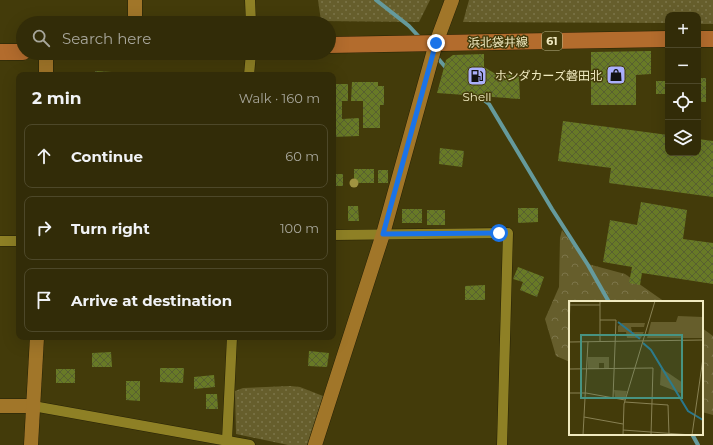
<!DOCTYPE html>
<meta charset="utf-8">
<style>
body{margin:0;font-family:Montserrat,"Noto Sans JP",sans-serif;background:#3a3412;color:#f1f3f6}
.controls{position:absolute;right:12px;top:12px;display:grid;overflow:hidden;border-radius:8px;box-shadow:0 4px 16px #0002}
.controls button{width:36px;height:36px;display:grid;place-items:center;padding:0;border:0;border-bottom:1px solid #4d4829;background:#322c08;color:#f1f3f6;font:20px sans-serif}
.stop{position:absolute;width:12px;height:12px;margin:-9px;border:3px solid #1a73e8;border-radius:50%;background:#fff}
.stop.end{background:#1a73e8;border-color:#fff;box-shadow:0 1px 4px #0008}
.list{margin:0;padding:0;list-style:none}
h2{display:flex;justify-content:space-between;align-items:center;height:52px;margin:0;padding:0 16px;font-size:17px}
h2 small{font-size:13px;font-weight:400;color:#a8a79c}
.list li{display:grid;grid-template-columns:26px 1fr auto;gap:12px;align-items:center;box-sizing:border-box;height:64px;margin:0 8px 8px;padding:0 8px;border:1px solid #4d4829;border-radius:8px}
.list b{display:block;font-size:15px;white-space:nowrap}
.list em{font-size:13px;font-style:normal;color:#a8a79c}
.icon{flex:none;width:22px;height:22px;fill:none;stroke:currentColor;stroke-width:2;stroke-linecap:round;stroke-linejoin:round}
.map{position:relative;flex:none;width:713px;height:445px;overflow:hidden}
.search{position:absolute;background:#322c08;box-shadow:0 4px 16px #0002;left:16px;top:16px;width:320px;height:44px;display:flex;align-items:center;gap:10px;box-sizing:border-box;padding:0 14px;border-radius:22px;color:#a8a79c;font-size:15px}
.panel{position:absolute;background:#322c08;box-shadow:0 4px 16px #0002;left:16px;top:72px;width:320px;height:268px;border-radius:8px}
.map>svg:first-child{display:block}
</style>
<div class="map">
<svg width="713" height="445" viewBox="0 0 713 445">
<defs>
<pattern id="green-dots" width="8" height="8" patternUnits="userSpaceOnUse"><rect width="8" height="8" fill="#665e2c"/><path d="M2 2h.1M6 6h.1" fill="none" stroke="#7c7549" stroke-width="1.8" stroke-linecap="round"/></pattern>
<pattern id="forest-crowns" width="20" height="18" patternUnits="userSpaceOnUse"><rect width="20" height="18" fill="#665e2c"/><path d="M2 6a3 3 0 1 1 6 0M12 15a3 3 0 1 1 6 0" fill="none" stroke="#7c7549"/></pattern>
<pattern id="building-cross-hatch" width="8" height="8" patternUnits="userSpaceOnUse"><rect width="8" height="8" fill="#687a26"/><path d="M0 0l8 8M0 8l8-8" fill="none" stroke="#586030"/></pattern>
</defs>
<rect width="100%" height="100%" fill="#433b0a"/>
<g fill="url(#green-dots)">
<path d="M318 0H430L419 22 321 21Z"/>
<path d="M469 0H713V24H698V15H668V23L463 22Z"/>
<path d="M290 386 300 387 323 396 307 445H288L236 434 235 391 243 388Z"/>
</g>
<g fill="url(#forest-crowns)">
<path d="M562 230 588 264 625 274 665 302H570V362L556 356 545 319 559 287 560 238Z"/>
<path d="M702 328 713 336V415L702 412Z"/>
</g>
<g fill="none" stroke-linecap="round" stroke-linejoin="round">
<g stroke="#659a9c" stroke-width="4">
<path d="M376 0 409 26 421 39"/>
<path d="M436 56 447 69"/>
<path d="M475 93 489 104 552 209 588 265 609 302"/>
<path d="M692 434 698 445"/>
</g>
</g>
<g fill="url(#building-cross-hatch)">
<path d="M651 51V74L636 75V105H591V52Z"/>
<path d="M484 54V67L494 73 519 76 520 99 437 93 446 60 453 55Z"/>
<path d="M95 71 129 73V75H95Z"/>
<rect x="698" y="78" width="8" height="24"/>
<rect x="656" y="81" width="12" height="13"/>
<path d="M352 82H378V86H384V105H380V128H363V101H351Z"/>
<path d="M333 84H348V101H342V119L359 118V136L333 137Z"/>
<path d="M563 121 668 135V153H698V139L713 141V197L609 183 611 168 558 161Z"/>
<path d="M440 148 464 151 462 167 439 164Z"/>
<rect x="354" y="169" width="20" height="14"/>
<rect x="378" y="170" width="10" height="13"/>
<rect x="333" y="174" width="10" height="12"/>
<path d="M641 202 687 210 683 239 713 243V284L642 273 640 285 629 283 632 267 603 262 610 220 637 225Z"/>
<path d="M348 206H358L359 221H348Z"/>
<path d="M518 208H538V222L518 223Z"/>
<rect x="402" y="209" width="20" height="14"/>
<rect x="427" y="210" width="18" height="15"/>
<path d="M518 267 544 277 537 297 520 290 523 282 513 279Z"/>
<path d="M485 285V300H465V286Z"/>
<path d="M309 351 329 353 327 367 308 366Z"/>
<path d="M111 352 112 367H92V353Z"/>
<path d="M160 368H184L183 383 160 382Z"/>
<rect x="56" y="369" width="19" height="14"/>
<path d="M214 375 215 387 194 389V377Z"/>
<path d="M126 381H140V401L126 400Z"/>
<path d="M206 394H217L218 409H206Z"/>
</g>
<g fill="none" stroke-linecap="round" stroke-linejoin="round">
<defs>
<g id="street">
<path d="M250 0 251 23"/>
<path d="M249 75 251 53"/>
<path d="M333 235 508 233 502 445"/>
<path d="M0 241H19"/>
<path d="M33 406 250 445"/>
<path d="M227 440 232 337"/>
</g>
<g id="secondary">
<path d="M135 0V23"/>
<path d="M46 75V53"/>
<path d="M0 406H33"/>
<path d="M31 445 37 337"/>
<path d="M315 445 383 234 436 43 452 0"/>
</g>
<g id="primary">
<path d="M698 39H713"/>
<path d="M329 45 668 39"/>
<path d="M0 52H23"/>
</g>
</defs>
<use href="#street" stroke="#272206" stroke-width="11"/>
<use href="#secondary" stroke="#272206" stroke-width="15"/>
<use href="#primary" stroke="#272206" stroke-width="17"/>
<use href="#street" stroke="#8e8025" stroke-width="10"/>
<use href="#secondary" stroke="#a17629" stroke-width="14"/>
<use href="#primary" stroke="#b36c2d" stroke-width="16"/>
</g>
<circle fill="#a09441" cx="354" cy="183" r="4.5"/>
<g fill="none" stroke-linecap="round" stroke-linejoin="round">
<path stroke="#1a73e8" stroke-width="5" d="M436 43 383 234 499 233"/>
</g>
<defs>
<symbol id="shop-square" viewBox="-11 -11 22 22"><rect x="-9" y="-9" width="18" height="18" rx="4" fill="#aaaffb" stroke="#433b0a"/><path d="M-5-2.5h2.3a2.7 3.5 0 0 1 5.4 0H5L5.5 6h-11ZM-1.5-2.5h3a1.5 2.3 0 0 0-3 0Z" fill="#111"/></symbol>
<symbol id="fuel-square" viewBox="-11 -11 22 22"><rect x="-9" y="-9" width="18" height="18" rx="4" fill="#aaaffb" stroke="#433b0a"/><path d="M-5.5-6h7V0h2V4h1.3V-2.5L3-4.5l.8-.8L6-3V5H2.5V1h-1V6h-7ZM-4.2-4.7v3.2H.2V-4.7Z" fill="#111"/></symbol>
</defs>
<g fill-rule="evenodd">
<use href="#shop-square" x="605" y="64" width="22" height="22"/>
<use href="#fuel-square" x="466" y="65" width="22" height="22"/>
</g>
<g text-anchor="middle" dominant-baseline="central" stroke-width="3" stroke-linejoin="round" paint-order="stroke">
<rect fill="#433b0a" stroke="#bcb689" stroke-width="1" x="542" y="32" width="20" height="18" rx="3"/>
<g font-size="11" font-weight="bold" fill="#f0eac0">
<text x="552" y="41">61</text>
</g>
<g font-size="12" fill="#f0eac0" stroke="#433b0a">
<text transform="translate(498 42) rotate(-1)">浜北袋井線</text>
</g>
<g font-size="12" fill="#f0eac0" stroke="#433b0a" text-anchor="end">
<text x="602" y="75">ホンダカーズ磐田北</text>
<text x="477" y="96" text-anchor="middle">Shell</text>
</g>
</g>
<g transform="translate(569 301)">
<rect width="134" height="134" fill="#433b0a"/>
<path d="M109 15 134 16V37H78L82 21H107ZM53 22H76L75 26H62L63 31H49V25ZM57 31H75L72 37H58ZM19 56H40V68L35 67V62H30V68H19ZM45 89 58 90 56 98 46 96Z" fill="#665e2c"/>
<path d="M92 67 114 82V93L91 84Z" fill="#665e2c"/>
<path fill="none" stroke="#29778d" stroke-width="2" d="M49 21 71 38M74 42 82 49 119 110 134 119"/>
<path fill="none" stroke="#888153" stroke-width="1" d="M31 0V40M0 4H31M31 19H47L44 97M0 28 1 0M0 41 134 39M0 68 84 67 82 134M0 92H17L56 99M56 101 99 104 100 134M15 116 54 123M54 129 123 134M14 134 19 41M54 134 55 103 86 0M123 134 134 57"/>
<path fill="#479382" fill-opacity="0.15" stroke="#479382" stroke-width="2" d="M12 34H113V97H12Z"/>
<rect width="134" height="134" fill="none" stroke="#f0eac0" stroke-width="2"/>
</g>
</svg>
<div class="controls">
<button>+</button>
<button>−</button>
<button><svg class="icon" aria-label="locate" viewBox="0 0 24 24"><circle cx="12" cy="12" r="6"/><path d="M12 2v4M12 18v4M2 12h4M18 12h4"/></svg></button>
<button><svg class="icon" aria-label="layers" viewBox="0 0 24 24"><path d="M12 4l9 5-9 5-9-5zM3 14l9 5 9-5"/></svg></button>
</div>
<div class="stop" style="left:499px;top:233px"></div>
<div class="stop end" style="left:436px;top:43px"></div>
<div class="search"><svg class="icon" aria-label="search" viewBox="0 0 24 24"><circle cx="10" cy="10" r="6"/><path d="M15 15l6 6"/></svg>Search here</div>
<section class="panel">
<h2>2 min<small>Walk · 160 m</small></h2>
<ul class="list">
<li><svg class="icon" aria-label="ahead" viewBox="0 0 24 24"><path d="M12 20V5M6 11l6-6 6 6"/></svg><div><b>Continue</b></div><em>60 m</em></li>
<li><svg class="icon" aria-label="right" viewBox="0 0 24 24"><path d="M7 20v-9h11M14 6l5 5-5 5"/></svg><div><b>Turn right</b></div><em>100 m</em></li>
<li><svg class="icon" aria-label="arrive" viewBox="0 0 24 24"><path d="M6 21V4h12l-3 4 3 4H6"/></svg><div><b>Arrive at destination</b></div></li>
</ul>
</section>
</div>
